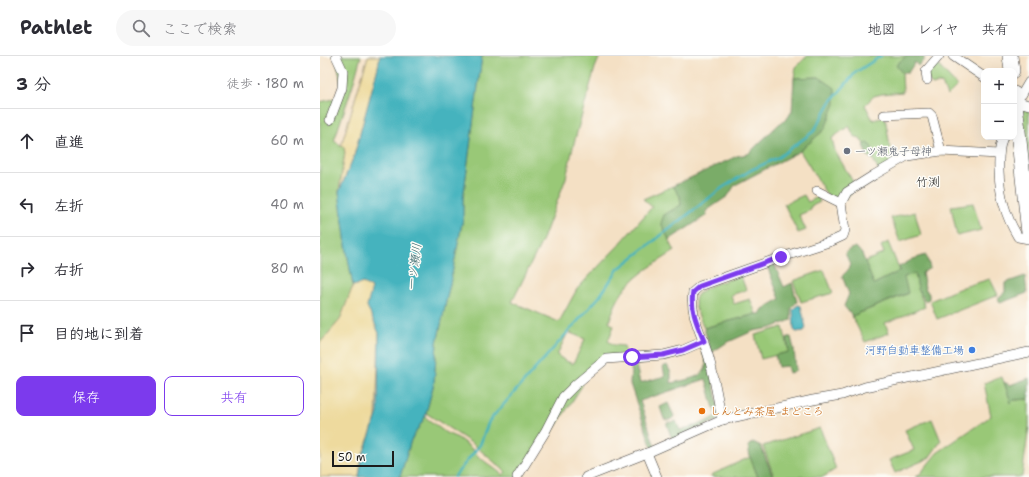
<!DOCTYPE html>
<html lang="ja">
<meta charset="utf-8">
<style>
body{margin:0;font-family:"Shantell Sans","Klee One",sans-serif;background:#f7f7f7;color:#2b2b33}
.controls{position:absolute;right:12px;top:12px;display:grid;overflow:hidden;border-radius:8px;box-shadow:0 4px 16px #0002}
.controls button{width:36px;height:36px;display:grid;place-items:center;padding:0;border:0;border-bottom:1px solid #e1e1e2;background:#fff;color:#2b2b33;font:20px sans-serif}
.scale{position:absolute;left:12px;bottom:10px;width:62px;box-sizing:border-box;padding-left:4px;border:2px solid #1c1c1c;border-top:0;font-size:11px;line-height:14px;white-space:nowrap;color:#1c1c1c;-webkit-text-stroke:3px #fdfcf7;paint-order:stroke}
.stop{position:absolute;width:12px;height:12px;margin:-9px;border:3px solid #7c3aed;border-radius:50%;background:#fff}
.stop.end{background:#7c3aed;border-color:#fff;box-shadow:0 1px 4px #0008}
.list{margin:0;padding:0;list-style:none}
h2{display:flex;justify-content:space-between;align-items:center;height:52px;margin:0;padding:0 16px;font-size:17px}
h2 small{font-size:13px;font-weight:400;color:#7c7c81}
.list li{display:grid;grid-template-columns:26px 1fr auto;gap:12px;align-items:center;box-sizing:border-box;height:64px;padding:0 16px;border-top:1px solid #e1e1e2}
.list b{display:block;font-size:15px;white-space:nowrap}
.list em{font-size:13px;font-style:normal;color:#7c7c81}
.actions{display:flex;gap:8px;padding:12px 16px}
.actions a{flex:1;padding:9px 0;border:1px solid #7c3aed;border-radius:8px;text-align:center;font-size:14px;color:#7c3aed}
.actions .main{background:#7c3aed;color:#fff}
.icon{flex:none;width:22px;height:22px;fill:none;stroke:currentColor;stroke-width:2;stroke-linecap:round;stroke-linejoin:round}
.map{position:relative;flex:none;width:709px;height:421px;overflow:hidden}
header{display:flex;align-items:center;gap:24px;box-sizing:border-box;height:56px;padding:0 20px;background:#fff;border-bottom:1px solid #e1e1e2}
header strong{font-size:19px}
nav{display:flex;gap:22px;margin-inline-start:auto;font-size:14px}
.search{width:280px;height:36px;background:#f7f7f7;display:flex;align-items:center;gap:10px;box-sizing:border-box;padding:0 14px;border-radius:22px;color:#7c7c81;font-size:15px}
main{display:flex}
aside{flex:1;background:#fff}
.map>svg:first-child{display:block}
</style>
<header>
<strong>Pathlet</strong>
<div class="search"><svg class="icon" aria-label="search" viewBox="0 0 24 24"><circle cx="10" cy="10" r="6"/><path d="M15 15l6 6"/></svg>ここで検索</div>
<nav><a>地図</a><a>レイヤ</a><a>共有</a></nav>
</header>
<main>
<aside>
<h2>3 分<small>徒歩 · 180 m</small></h2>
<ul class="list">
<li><svg class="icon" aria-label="ahead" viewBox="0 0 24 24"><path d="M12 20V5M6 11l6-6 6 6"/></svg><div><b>直進</b></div><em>60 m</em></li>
<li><svg class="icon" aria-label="left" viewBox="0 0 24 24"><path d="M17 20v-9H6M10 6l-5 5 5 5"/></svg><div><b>左折</b></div><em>40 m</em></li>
<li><svg class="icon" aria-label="right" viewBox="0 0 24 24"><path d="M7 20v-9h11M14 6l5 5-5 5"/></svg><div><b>右折</b></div><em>80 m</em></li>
<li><svg class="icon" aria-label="arrive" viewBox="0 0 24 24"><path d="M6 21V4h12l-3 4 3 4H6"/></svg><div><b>目的地に到着</b></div></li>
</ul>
<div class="actions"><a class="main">保存</a><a>共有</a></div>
</aside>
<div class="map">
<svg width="709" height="421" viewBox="0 0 709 421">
<rect width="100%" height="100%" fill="#fdfcf7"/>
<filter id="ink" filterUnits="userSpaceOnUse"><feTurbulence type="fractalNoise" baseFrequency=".025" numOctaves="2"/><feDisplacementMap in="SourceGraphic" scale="8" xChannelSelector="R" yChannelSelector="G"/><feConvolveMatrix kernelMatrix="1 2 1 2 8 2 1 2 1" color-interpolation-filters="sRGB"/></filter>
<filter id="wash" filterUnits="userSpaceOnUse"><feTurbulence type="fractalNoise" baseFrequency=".012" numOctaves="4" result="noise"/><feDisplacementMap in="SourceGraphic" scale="16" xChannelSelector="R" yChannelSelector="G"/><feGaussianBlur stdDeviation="0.9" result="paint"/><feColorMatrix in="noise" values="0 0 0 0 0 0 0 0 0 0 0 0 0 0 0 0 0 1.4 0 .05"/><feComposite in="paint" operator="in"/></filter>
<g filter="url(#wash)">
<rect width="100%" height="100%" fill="#f4e0c4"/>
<g fill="#99c877" stroke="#5a724a" fill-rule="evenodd">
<path d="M16 0H41C34 29 23 57 14 85L24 91 25 97 19 136 27 196 33 230 20 264 0 287V46L18 42 22 32Z"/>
<path d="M162 0H280L275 12 254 87 246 122 223 183 192 246 239 266 257 233 298 190 332 151 323 143 353 130 360 140 361 149 344 159 349 184 355 195C338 206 318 217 305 233 297 243 293 254 289 266L294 270 288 285 294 289 304 290 306 301 286 303 262 323V330L236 370 200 421H80L91 384 105 361 126 377 138 382 150 391 159 401 183 419 186 416 153 388 106 357 114 327 117 287 131 223 143 162V143ZM248 276 265 283 253 308 244 304 237 299Z"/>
<path d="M487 0H586L577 9 582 17 583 36 562 38 554 40 545 49 553 64 565 61 573 108 559 116 553 103 555 100 547 87 544 88 539 82 534 80 529 70 512 82 515 95 536 131 521 147 507 139 480 95 505 73 499 21 474 22 476 11Z"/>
<path d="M614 5 637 30 627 40 622 27 612 29 606 20Z"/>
<path d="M700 47 709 49V113Z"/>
<path d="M484 139 488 146 498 141 500 146 490 151 491 154 479 159 486 174 478 177 464 148Z"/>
<path d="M653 147 661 174 637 180 631 150Z"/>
<path d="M595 156 601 179 580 186 571 162Z"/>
<path d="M568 186 580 215 554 228 544 206 564 197 561 190Z"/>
<path d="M504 214 513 237 481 246 473 225Z"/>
<path d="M595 217 598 233 605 251 565 267 569 277 545 286 532 260 587 238 584 221Z"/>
<path d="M421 220 426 234 411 239 414 248 430 243 436 258 384 272C381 264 375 254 375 246 374 231 409 224 421 220Z"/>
<path d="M670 223 678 239 617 263 610 245 643 231Z"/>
<path d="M463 271 469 296 441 303 435 279Z"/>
<path d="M682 321 691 346 694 344 709 343V370L702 421H595L599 419 617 397 671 360 664 327Z"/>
<path d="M612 363 621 385 609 402 575 417 569 404 594 394 585 374Z"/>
<path d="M500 372 516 413 503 421H454L443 390Z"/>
<path d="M430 401 438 421H392L391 419Z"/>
</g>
<g fill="#7aac68" stroke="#4b6442">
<path d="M586 0H604V4L598 10 595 6 588 17H582L576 9Z"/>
<path d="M499 21 515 32V48L505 73 480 95 415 129 408 140 386 155 387 159 349 184 341 167 344 159 361 149 360 140 353 130 417 100 428 98 459 68 467 63 472 55 474 22Z"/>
<path d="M547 87C552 90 554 94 555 100L553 103 550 102 546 98 544 88Z"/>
<path d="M536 191 542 198 554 228 580 215 579 211 593 203 606 199 610 212 602 217 605 232 609 238V243L605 245 598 233 595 217 584 221 588 237 532 260 524 250 529 238 522 220 528 214 530 208 525 197 530 193Z"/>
<path d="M453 208 455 210 464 231 472 227 477 246 471 252V264L451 272 433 275 406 287 391 297 384 272 436 258H440L443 253 460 243 447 210Z"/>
<path d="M705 220 707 237 680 247 678 242 685 236V227Z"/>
<path d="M467 281H471L474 293 476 315 469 317 467 310 458 311 455 299 469 296Z"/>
<path d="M379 288H385L401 363 352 383 347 369V367L356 365 360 374 381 368 396 360 386 323 320 345 335 391 332 392 310 328 312 301 355 300 347 305 340 303 316 309 320 327 345 320 343 311 347 309 351 317V327C360 325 382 322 385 313 388 306 382 295 379 288Z"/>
<path d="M709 322V343L694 344 691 347 684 326 690 329Z"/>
<path d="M348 347 354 360C352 364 348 365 344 363L340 351Z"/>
<path d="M433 386 441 390 453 421H438L430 401 428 390Z"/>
</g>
<g fill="#eeda9e" stroke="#857b5d">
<path d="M48 0H60L58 11 34 100 19 136 25 97 24 91 21 90Z"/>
<path d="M43 227 53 232 47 250 59 277 56 362 42 401 39 421H0V287L20 264 33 230Z"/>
</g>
<g fill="#44b3be" stroke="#30686d">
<path d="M60 0H162L143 143V162L131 223 117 287 114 327 105 361 91 384 80 421H39L42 401 58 357 59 277 47 250 52 232 43 227 33 230 27 196 19 136 34 100 58 11Z"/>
<path d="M478 249 481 250 486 272 484 275 476 276 474 274 473 253Z"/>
</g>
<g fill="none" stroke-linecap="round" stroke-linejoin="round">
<path stroke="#44b3be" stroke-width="2.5" d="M134 421 160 389 169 365 280 240 298 213 402 132 431 114 459 101 494 75 510 47 536 16 561 0"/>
</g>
</g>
<g filter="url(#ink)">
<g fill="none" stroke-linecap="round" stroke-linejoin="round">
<defs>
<g id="street">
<path d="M633 0 664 21"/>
<path d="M607 24 606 15 619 0"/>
<path d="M709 26 702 38 695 45 709 49"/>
<path d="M564 59 609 57 612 60 621 95"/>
<path d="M10 64 22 32 23 15 16 0"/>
<path d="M683 81C676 97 679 133 684 149 687 160 692 171 698 181L709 183"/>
<path d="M497 135 521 147"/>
<path d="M402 364C398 345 395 325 390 306 385 283 369 261 373 236L380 230 456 203 512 185 523 180 525 174 521 147 527 136 554 119 587 100 621 95 679 98"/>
<path d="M327 397 337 421"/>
<path d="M197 421 225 376 243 341 256 328 286 303 343 299 363 294 384 285"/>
<path d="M266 421 327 397 402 364 493 344 522 339 545 331 709 296"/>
</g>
<g id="primary">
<path d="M690 0 692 15"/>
<path d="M694 38 709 177"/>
</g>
</defs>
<use href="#street" stroke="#3c3935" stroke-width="10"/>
<use href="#primary" stroke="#3c3935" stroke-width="16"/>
<use href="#street" stroke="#fff" stroke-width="9"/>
<use href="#primary" stroke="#fff" stroke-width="15"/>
</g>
</g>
<g fill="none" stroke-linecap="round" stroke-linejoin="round" filter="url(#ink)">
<path stroke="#7c3aed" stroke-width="5" d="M312 301 343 299 363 294 384 285C377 268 370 253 373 236L380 230 461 201"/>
</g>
<circle fill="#6b7280" stroke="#fdfcf7" stroke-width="1.5" cx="527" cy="95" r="4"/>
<circle fill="#3f7fe0" stroke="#fdfcf7" stroke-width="1.5" cx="652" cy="294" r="4"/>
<circle fill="#e8710a" stroke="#fdfcf7" stroke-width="1.5" cx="382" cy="355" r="4"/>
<g text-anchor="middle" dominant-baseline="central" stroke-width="3" stroke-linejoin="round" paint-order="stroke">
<g font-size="11" fill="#5b616d" stroke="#fdfcf7" text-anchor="start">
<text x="535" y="95">一ツ瀬鬼子母神</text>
</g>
<g font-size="11" fill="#366cbe" stroke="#fdfcf7" text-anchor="end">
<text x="644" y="294">河野自動車整備工場</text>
</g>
<g font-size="11" fill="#c56008" stroke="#fdfcf7" text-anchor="start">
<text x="390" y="355">しんとみ茶屋 まどころ</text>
</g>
<g font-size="12" fill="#1c1c1c" stroke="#fdfcf7">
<text x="608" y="126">竹渕</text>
</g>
<g font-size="12" font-style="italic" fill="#2e6065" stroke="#fdfcf7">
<text transform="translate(94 211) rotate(-83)">一ツ瀬川</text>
</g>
</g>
</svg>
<div class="controls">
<button>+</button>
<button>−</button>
</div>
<div class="scale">50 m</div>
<div class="stop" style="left:312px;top:301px"></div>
<div class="stop end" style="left:461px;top:201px"></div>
</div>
</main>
